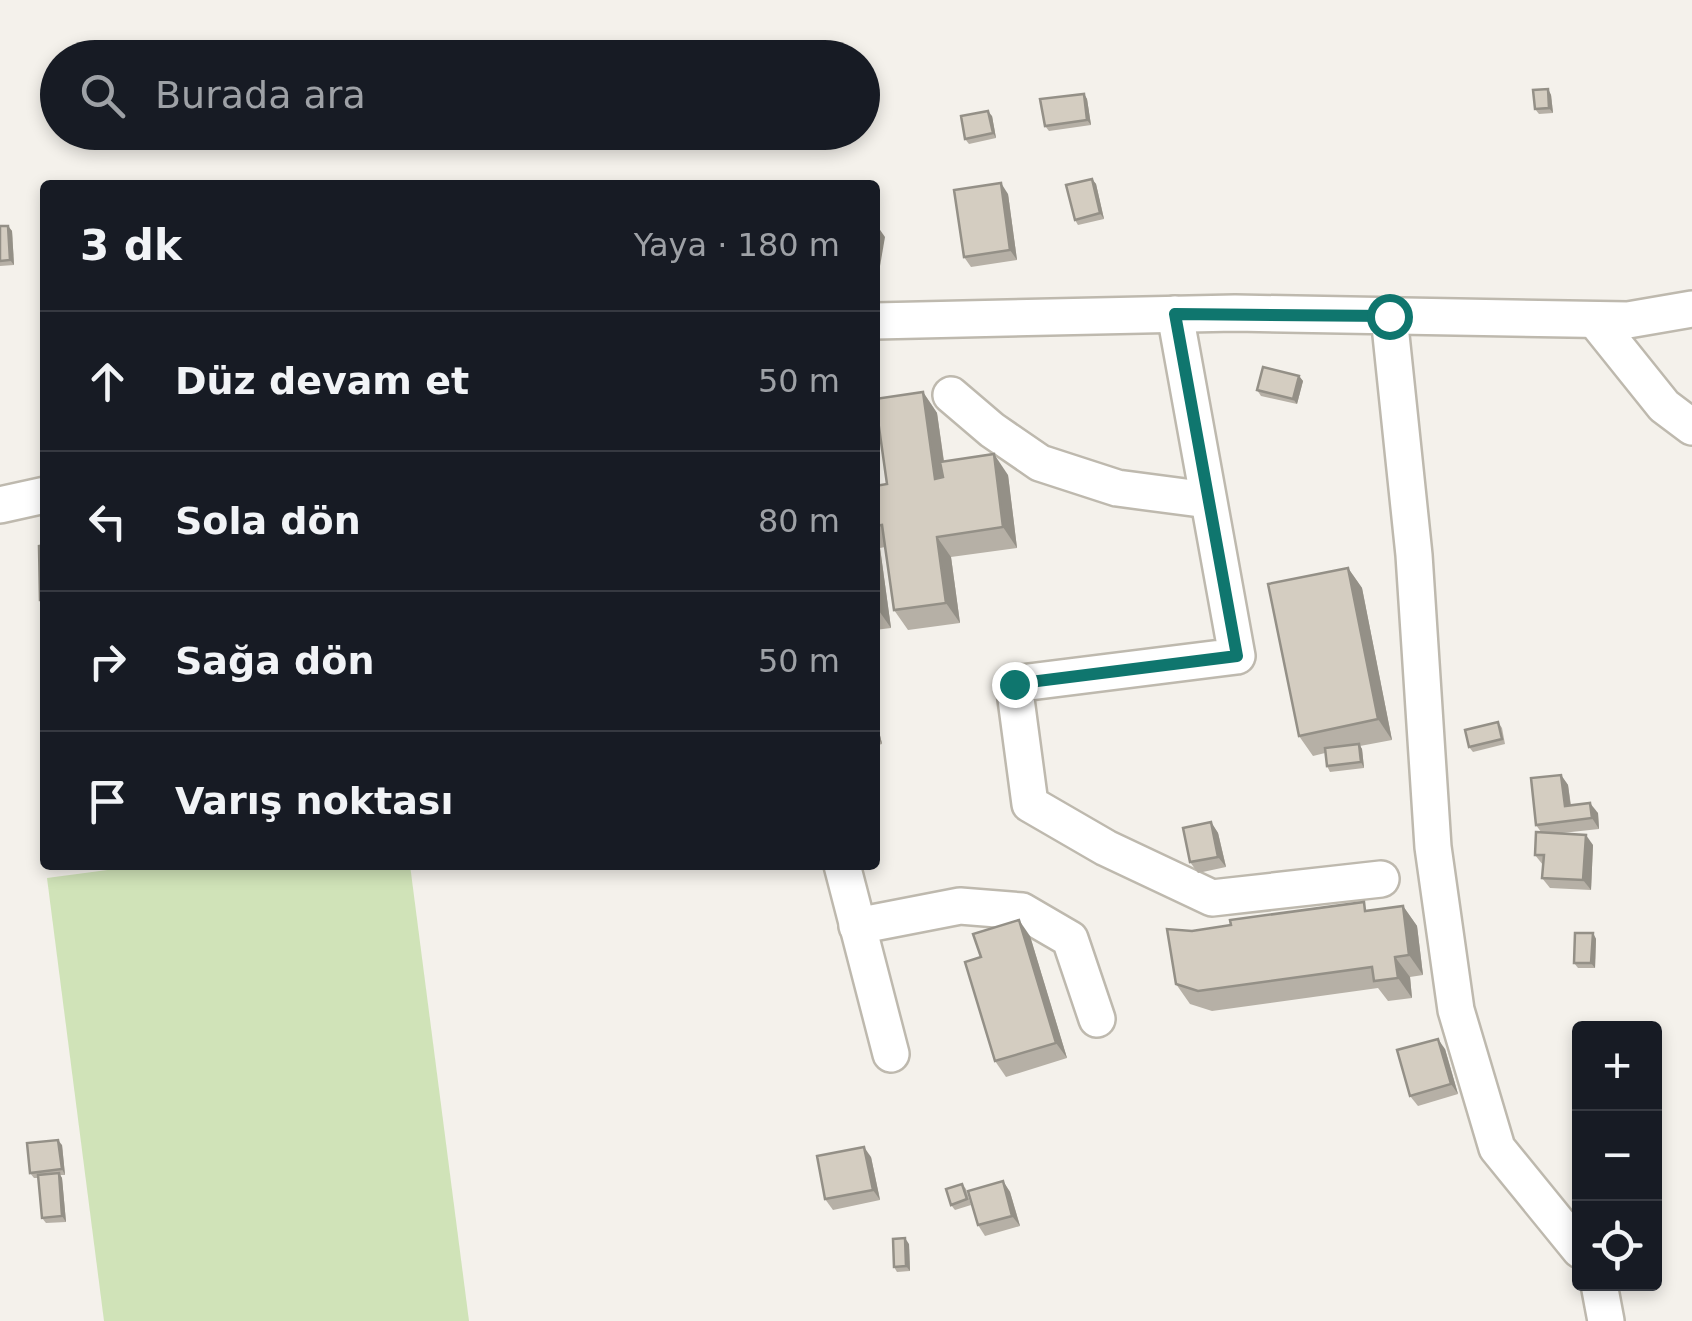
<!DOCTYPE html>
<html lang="tr">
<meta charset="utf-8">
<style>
body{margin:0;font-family:"DejaVu Sans",sans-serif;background:#242831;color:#f1f3f6}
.controls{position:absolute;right:30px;bottom:30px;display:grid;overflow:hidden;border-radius:10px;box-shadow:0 5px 15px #0003}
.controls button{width:90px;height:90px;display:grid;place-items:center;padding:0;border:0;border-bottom:2px solid #363941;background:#171b24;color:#f1f3f6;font:50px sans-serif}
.stop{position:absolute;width:30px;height:30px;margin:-22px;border:8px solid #0f766e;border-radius:50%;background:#fff}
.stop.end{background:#0f766e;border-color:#fff;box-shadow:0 2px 10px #0008}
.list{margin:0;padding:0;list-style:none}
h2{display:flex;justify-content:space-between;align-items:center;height:130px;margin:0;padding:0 40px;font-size:42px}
h2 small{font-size:32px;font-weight:400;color:#9ea1a6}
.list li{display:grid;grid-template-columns:65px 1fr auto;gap:30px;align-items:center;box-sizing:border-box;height:140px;padding:0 40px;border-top:2px solid #363941}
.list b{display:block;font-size:38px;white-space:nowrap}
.list em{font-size:32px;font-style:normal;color:#9ea1a6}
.icon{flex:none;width:55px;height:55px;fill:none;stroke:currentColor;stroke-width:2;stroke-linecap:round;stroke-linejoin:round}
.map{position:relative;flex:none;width:1692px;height:1321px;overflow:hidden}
.search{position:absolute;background:#171b24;box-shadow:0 5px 15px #0003;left:40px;top:40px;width:840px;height:110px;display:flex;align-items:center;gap:25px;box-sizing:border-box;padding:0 35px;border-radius:55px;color:#9ea1a6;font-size:38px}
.panel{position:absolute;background:#171b24;box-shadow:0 5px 15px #0003;left:40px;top:180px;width:840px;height:690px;border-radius:10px}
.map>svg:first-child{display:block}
</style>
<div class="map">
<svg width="1692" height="1321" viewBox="0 0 1692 1321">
<rect width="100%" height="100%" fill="#f4f1eb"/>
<path fill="#d0e3b8" d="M145 865H410L469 1321H104L47 878Z"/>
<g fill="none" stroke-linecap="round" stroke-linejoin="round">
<defs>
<g id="minor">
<path d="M1175 314 1237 656 1014 684 1030 804 1106 848 1212 898 1381 879"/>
<path d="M1389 316 1414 555 1433 847 1456 1010 1497 1148 1580 1250"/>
<path d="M1595 320 1664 406 1692 427"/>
<path d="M875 321 1235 313 1628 320 1692 309"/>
<path d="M951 395 992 430 1040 463 1117 488 1208 500"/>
<path d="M0 505 45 495"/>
<path d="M842 865 891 1054"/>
<path d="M857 926 960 906 1022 911 1070 939 1097 1019"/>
<path d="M1599 1284 1606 1321"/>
</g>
</defs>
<use href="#minor" stroke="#beb9ae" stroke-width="40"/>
<use href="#minor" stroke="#fff" stroke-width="35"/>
</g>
<g fill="#b6b0a6">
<path d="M1548 89 1551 95 1553 113 1539 114 1535 109Z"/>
<path d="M1084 94 1087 99 1091 125 1049 131 1045 126Z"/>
<path d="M992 116 996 138 969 144 965 139Z"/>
<path d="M1092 179 1096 184 1104 219 1078 225 1075 220Z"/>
<path d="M1008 194 1017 260 971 267 964 257Z"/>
<path d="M0 226H8L12 231 14 265 0 266Z"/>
<path d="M1299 376 1303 381 1297 404 1261 396 1257 390Z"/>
<path d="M923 392 937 413 944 461 1008 475 1017 548 951 557 960 623 908 630 894 610 885 547 880 548 891 628 875 630V460L879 485 887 484Z"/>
<path d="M1348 568 1362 588 1392 740 1360 746 1362 749 1364 768 1330 772 1327 766 1325 753 1313 756 1299 736Z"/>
<path d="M875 714 882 744 875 746Z"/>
<path d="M1498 722 1502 728 1505 744 1473 752 1469 747Z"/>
<path d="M1561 775 1568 785 1571 805 1598 813 1599 829 1562 833 1593 845 1591 890 1550 888 1542 878 1543 865 1535 855 1541 832 1536 825Z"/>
<path d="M1211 822 1218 833 1226 867 1198 873 1190 862Z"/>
<path d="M1403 906 1417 926 1423 975 1410 977 1412 998 1388 1001 1378 988 1212 1011 1190 1004 1176 984 1192 931Z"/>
<path d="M1593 933 1596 939 1595 968H1578L1574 963Z"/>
<path d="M1030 936 1067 1058 1006 1077 995 1061 981 957Z"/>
<path d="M1445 1049 1458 1094 1418 1106 1410 1096Z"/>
<path d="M62 1145 65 1175H60L62 1178 66 1222 46 1223 42 1218 39 1178H34L30 1173Z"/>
<path d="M871 1157 880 1200 833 1210 825 1199Z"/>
<path d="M1003 1181 1010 1192 1020 1226 985 1236 978 1225Z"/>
<path d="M962 1184 966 1189 971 1205 955 1210 951 1205Z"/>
<path d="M909 1244 910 1271 897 1272 894 1267Z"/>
</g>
<g fill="#949087">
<path d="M1548 89 1551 95 1553 113 1549 108Z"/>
<path d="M1084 94 1087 99 1091 125 1087 120Z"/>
<path d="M988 111 992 116 996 138 993 133Z"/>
<path d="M1092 179 1096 184 1104 219 1100 213Z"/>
<path d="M1001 183 1008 194 1017 260 1010 250Z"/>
<path d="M8 226 12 231 14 265 10 260Z"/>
<path d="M878 227 885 237 879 272 875 266V244Z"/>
<path d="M1299 376 1303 381 1297 404 1293 399Z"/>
<path d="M923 392 937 413 949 499 935 479Z"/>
<path d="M994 454 1008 475 1017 548 1003 527Z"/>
<path d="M875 460 882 507 875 498Z"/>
<path d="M937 537 951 557 960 623 946 603Z"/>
<path d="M875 541 880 548 891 628 877 608 875 596Z"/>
<path d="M1348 568 1362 588 1392 740 1378 719Z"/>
<path d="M875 714 882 744 875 734Z"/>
<path d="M1359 744 1362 749 1364 768 1361 762Z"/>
<path d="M1561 775 1568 785 1572 817 1565 806Z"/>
<path d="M1590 803 1598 813 1599 829 1592 818Z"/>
<path d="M1211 822 1218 833 1226 867 1218 857Z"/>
<path d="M1586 835 1593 845 1591 890 1583 880Z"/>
<path d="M1403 906 1417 926 1423 975 1409 955Z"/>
<path d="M1019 920 1030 936 1067 1058 1056 1043Z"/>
<path d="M1593 933 1596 939 1595 968 1591 963Z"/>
<path d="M1395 957 1410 977 1412 998 1398 978Z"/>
<path d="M1438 1039 1445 1049 1458 1094 1451 1084Z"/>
<path d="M58 1140 62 1145 65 1175 62 1169Z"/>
<path d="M864 1147 871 1157 880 1200 873 1190Z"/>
<path d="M59 1173 62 1178 66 1222 62 1216Z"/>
<path d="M1003 1181 1010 1192 1020 1226 1012 1216Z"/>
<path d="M905 1238 909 1244 910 1271 906 1266Z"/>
</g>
<g fill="#d4cdc1" stroke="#949087" stroke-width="2.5">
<path d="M1548 89 1549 108 1535 109 1533 90Z"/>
<path d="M1084 94 1087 120 1045 126 1040 99Z"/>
<path d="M988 111 993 133 965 139 961 116Z"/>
<path d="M1092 179 1100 213 1075 220 1066 185Z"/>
<path d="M1001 183 1010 250 964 257 954 190Z"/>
<path d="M0 226H8L10 260 0 261Z"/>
<path d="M1263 367 1299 376 1293 399 1257 390Z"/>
<path d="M923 392 935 479 943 477 940 462 994 454 1003 527 937 537 946 603 894 610 882 525 875 526V486L887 484 875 399Z"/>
<path d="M45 545V600H40L39 546Z"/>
<path d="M1348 568 1378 719 1299 736 1268 584Z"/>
<path d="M1498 722 1502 739 1469 747 1465 730Z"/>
<path d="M1359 744 1361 762 1327 766 1325 748Z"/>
<path d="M1561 775 1565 806 1590 803 1592 818 1536 825 1531 778Z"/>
<path d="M1211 822 1218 857 1190 862 1183 828Z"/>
<path d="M1536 832 1586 835 1583 880 1542 878 1544 855H1535Z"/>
<path d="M1364 902 1365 911 1403 906 1409 955 1395 957 1398 978 1374 981 1372 967 1198 991 1176 984 1167 929 1192 931 1231 925 1230 920Z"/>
<path d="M1019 920 1056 1043 995 1061 965 962 981 957 973 934Z"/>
<path d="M1575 933H1593L1591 963H1574Z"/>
<path d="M1438 1039 1451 1084 1410 1096 1397 1050Z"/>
<path d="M58 1140 62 1169 30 1173 27 1143Z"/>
<path d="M864 1147 873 1190 825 1199 817 1156Z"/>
<path d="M59 1173 62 1216 42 1218 38 1175Z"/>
<path d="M1003 1181 1012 1216 978 1225 968 1191Z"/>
<path d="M962 1184 967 1199 951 1205 946 1189Z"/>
<path d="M905 1238 906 1266 894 1267 893 1239Z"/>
</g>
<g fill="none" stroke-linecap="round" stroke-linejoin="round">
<path stroke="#0f766e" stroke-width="12" d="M1014 684 1237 656 1175 314 1389 316"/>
</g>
</svg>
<div class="controls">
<button>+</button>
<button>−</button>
<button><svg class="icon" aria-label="locate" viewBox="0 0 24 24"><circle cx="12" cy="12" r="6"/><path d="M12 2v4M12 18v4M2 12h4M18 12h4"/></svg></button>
</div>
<div class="stop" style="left:1389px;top:316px"></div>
<div class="stop end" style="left:1014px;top:684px"></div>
<div class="search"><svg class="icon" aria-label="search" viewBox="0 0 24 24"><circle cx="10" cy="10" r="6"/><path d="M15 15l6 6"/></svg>Burada ara</div>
<section class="panel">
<h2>3 dk<small>Yaya · 180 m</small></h2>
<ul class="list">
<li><svg class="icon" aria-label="ahead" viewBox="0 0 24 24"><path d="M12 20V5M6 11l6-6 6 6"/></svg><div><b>Düz devam et</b></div><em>50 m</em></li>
<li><svg class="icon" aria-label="left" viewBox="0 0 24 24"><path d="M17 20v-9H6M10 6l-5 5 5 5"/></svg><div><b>Sola dön</b></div><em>80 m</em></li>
<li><svg class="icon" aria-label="right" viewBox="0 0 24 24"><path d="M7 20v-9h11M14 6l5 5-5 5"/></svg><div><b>Sağa dön</b></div><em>50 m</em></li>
<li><svg class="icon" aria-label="arrive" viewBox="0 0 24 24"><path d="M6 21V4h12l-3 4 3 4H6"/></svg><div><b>Varış noktası</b></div></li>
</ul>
</section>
</div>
